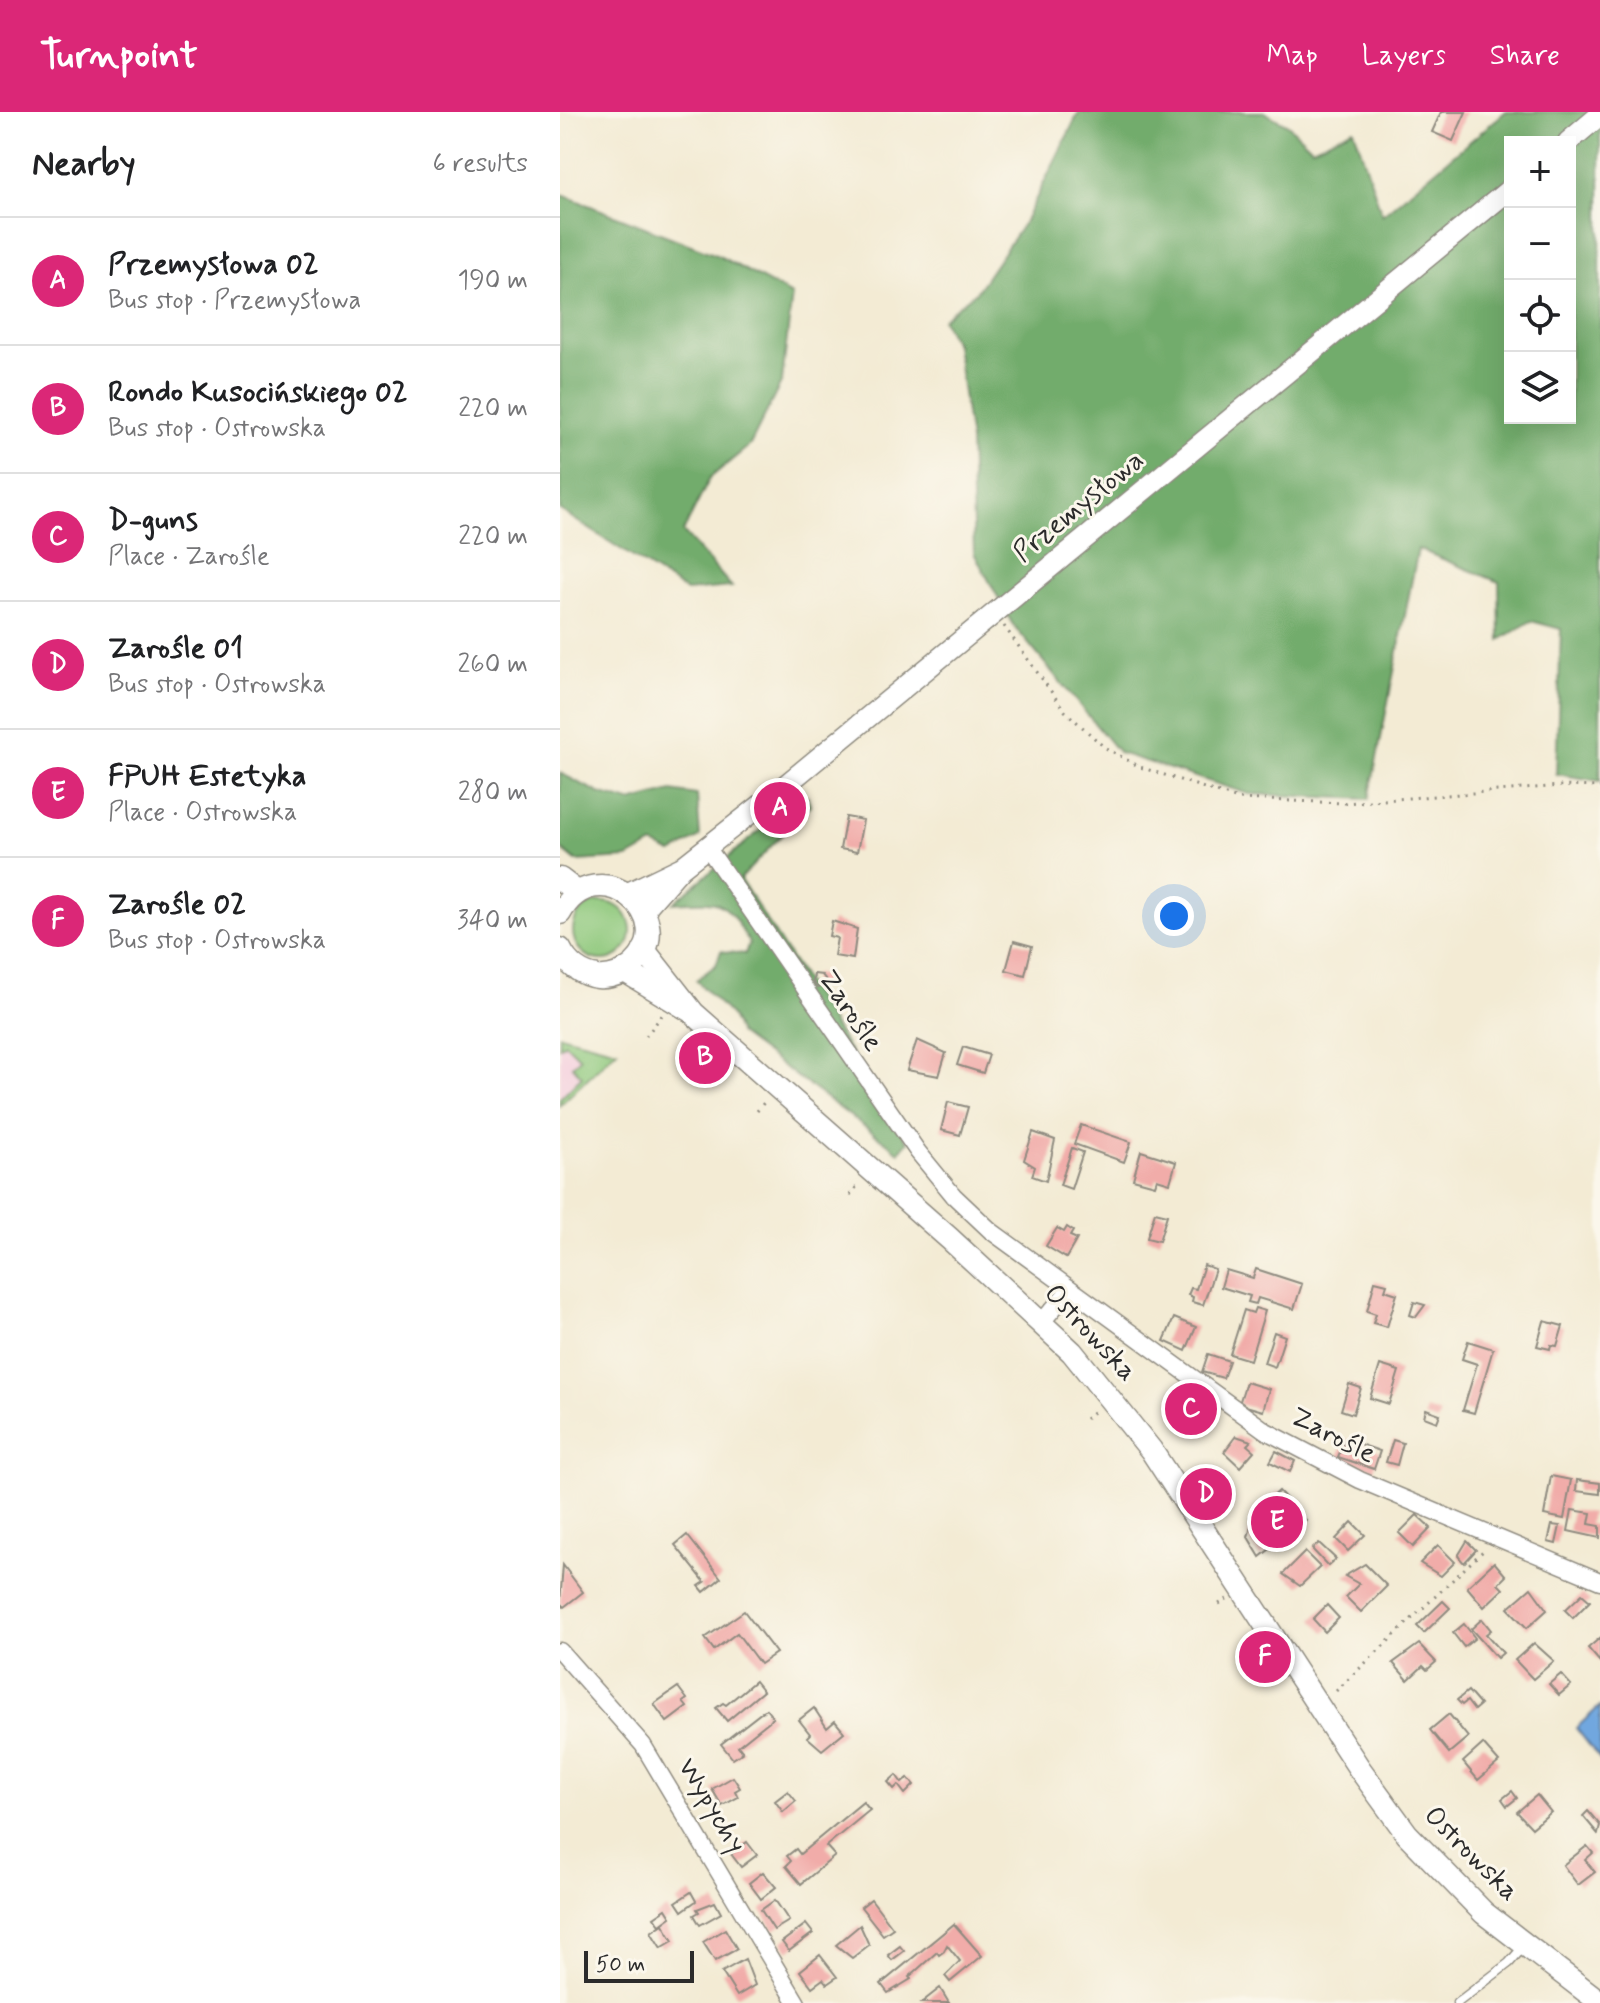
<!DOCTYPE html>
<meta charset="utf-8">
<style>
body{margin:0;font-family:Mynerve,sans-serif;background:#f6f6f6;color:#202124}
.controls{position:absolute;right:24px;top:24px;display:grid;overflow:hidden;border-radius:0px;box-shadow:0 8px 32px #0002}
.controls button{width:72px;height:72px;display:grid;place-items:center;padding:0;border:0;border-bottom:2px solid #e0e0e0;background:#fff;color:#202124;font:40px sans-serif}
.scale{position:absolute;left:24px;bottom:20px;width:110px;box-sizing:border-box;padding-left:8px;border:4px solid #2b2b2b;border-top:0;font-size:22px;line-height:28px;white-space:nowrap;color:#2b2b2b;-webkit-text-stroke:6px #fbf7ec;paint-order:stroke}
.you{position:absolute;left:614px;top:804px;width:28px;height:28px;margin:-20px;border:6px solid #fff;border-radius:50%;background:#1a73e8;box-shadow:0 0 0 12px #1a73e833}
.badge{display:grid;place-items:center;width:52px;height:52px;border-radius:50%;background:#db2777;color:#fff;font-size:26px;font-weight:700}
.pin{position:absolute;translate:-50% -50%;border:4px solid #fff;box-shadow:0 2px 8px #0006}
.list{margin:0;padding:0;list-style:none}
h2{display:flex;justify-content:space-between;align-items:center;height:104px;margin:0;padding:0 32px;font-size:34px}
h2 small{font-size:26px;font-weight:400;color:#757577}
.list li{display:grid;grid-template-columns:52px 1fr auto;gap:24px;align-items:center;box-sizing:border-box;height:128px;padding:0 32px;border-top:2px solid #e0e0e0}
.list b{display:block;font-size:30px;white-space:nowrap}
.list p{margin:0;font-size:26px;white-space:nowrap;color:#757577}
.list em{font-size:26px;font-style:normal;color:#757577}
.icon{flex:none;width:44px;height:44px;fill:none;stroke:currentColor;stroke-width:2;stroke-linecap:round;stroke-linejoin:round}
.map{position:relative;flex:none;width:1040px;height:1891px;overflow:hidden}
header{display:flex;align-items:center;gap:48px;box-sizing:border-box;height:112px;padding:0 40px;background:#db2777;color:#fff}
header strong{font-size:38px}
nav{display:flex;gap:44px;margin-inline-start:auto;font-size:28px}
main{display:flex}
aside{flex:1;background:#fff}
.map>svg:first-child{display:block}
</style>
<header>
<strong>Turnpoint</strong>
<nav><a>Map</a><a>Layers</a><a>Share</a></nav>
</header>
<main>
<aside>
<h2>Nearby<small>6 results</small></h2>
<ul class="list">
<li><span class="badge">A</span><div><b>Przemysłowa 02</b><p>Bus stop · Przemysłowa</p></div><em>190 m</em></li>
<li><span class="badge">B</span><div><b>Rondo Kusocińskiego 02</b><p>Bus stop · Ostrowska</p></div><em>220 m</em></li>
<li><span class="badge">C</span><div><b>D-guns</b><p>Place · Zarośle</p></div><em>220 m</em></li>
<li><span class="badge">D</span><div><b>Zarośle 01</b><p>Bus stop · Ostrowska</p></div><em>260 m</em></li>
<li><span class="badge">E</span><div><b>FPUH Estetyka</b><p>Place · Ostrowska</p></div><em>280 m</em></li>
<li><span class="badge">F</span><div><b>Zarośle 02</b><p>Bus stop · Ostrowska</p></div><em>340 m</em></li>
</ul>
</aside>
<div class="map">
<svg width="1040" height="1891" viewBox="0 0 1040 1891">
<rect width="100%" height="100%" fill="#fbf7ec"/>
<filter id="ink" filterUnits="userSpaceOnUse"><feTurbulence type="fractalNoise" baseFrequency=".0125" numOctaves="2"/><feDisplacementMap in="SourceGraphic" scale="16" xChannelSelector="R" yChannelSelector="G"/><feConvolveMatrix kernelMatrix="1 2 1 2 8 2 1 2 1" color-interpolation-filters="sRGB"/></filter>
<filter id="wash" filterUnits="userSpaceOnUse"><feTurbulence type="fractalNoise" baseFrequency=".006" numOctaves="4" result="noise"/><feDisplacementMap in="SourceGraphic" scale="32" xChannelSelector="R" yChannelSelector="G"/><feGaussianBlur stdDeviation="1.8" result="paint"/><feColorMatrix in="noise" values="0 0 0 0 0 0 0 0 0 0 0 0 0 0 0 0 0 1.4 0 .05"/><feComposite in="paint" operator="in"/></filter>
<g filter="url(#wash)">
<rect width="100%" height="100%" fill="#f3ebd4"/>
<path fill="#f4cfdd" d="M0 923 57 938 0 993Z"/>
<g fill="#8ec87c" stroke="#5c7a54" stroke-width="2">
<circle cx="42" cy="819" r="29"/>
<path d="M0 923 57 938 0 993V986L22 964 12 954 20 946 5 931 0 935Z"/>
</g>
<g fill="#72ac6c" stroke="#4e6c4c" stroke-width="2" fill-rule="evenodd">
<path d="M519 0H704L728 13 752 36 794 17 822 103 945 0H1040V669L996 662 1001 517 971 509 940 528 939 470 858 437 809 687 689 682 559 641 453 513 414 441 410 329 396 233 382 207 417 179 465 109ZM950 30H1010V306H950Z"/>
<path d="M0 82 159 144 232 183 222 269 190 333 150 366 123 420 172 475 126 479 0 398Z"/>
<path d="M0 661 39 681 70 690 112 679 137 683 140 725 112 741 93 732 68 746 16 749 0 736Z"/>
<path d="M247 684 250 693 180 767 348 1030 339 1040 179 922 171 904 136 868 156 853 161 839 185 842 189 831C165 787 163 788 113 791L238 687Z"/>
</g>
<path fill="#71a7df" stroke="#4e6985" stroke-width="2" d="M1040 1594V1647L1016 1616Z"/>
<g id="blocks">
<g fill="#f1aca9">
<path d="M881 0H906L893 29 872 20Z"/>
<path d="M286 705 303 708 297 740 280 737Z"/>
<path d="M272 809 297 817 293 847 274 844 277 826 269 824Z"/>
<path d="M454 829 472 834 465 863 446 858Z"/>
<path d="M254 862 262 863 267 869 258 876 253 870Z"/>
<path d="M357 928 386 941 379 964 347 958Z"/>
<path d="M403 935 429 943 423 961 397 953Z"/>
<path d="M388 990 408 995 400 1023 381 1018Z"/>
<path d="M521 1013 571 1030 564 1050 514 1032Z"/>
<path d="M473 1020 495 1028 486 1069 472 1064 475 1055 464 1048Z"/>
<path d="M512 1036 523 1040 511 1077 500 1073Z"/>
<path d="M581 1039 616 1050 610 1071 597 1067 595 1073 573 1067Z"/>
<path d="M595 1100 607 1103 599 1129 587 1126Z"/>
<path d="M507 1115 513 1119 510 1124 517 1127 506 1146 486 1134 497 1116 504 1120Z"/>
<path d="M644 1153 655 1157 643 1193 632 1190 633 1185 628 1183 631 1176 636 1177Z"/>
<path d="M696 1157 742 1172 734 1197 698 1186 696 1192 688 1190 690 1184 661 1175 666 1158 693 1166Z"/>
<path d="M815 1169 827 1172 825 1178 837 1182 827 1215 813 1211 816 1202 807 1199Z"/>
<path d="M854 1190 865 1193 856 1205 850 1203Z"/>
<path d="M695 1196 705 1199 690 1248 670 1242 684 1198 693 1201Z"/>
<path d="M614 1206 636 1215 626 1239 604 1229Z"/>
<path d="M984 1209 1003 1214 997 1234 991 1233 990 1237 977 1234Z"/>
<path d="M714 1220 725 1224 715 1255 704 1251Z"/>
<path d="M908 1229 933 1237 914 1301 903 1298 917 1252 902 1247Z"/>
<path d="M648 1242 669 1249 663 1266 642 1260Z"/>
<path d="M820 1253 839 1259 829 1292 810 1286Z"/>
<path d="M686 1270 709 1277 703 1299 679 1292Z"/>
<path d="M789 1272 801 1276 793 1302 781 1298Z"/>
<path d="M620 1277 652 1303 638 1319 621 1305 617 1299 619 1295 611 1289Z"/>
<path d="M866 1297 880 1302 877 1310 864 1305Z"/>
<path d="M676 1324 691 1329 687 1333 694 1339 680 1355 664 1340Z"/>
<path d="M785 1327 820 1339 814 1357 778 1345Z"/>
<path d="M833 1328 843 1331 837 1353 826 1350Z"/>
<path d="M716 1339 735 1349 730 1360 710 1350Z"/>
<path d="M991 1364 1011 1368 1004 1407 984 1403Z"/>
<path d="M1017 1368 1040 1371V1382L1016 1379Z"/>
<path d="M719 1379 746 1408 700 1445 688 1425 693 1408 690 1405Z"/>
<path d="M1012 1398 1031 1401 1029 1412 1040 1414V1426L1008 1419Z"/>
<path d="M857 1403 871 1416 853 1435 839 1421Z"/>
<path d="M792 1410 805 1423 788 1439 776 1427Z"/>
<path d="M992 1413 1000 1414 996 1432 988 1430Z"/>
<path d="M127 1423 161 1466 144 1480 139 1474 145 1470 115 1433Z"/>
<path d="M907 1429 916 1438 904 1451 898 1444Z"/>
<path d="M759 1431 776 1447 768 1454 752 1437Z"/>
<path d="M878 1433 895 1450 881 1464 860 1451Z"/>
<path d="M745 1440 760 1455 740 1474 723 1462Z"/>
<path d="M934 1450 946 1464 938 1472 943 1477 924 1495 907 1475Z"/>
<path d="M805 1452 827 1474 801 1500 786 1485 799 1472 785 1464Z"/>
<path d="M3 1453 23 1480 4 1495 0 1491Z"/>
<path d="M971 1476 987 1498 967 1516 948 1496Z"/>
<path d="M1022 1482 1030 1489 1013 1506 1005 1498Z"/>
<path d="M883 1489 890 1496 864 1521 857 1514Z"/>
<path d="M767 1493 779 1506 765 1520 753 1507Z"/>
<path d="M184 1499 216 1541 200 1552 177 1521 154 1538 145 1526Z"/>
<path d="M922 1507 931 1518 926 1522 943 1541 937 1546 911 1517Z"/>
<path d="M904 1512 915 1526 904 1535 893 1521Z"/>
<path d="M1040 1526V1550L1028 1536Z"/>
<path d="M974 1531 994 1549 973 1567 955 1548Z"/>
<path d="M859 1532 876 1550 867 1558 863 1554 848 1568 833 1551Z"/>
<path d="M1001 1562 1011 1573 999 1583 989 1572Z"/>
<path d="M195 1569 203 1579 167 1609 156 1596 163 1591 166 1593Z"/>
<path d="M118 1575 127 1587 123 1590 127 1595 107 1610 94 1592Z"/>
<path d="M908 1579 920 1593 914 1598 907 1589 902 1593 897 1588Z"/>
<path d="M254 1596 267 1616 275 1609 284 1620 262 1638 247 1625 250 1622 239 1608Z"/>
<path d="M206 1597 213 1606 178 1634 183 1640 173 1647 161 1632Z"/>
<path d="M889 1602 908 1625 889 1641 870 1618Z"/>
<path d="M923 1632 939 1650 918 1668 903 1650Z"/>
<path d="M336 1663 342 1671 348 1666 354 1673 345 1682 338 1673 334 1677 328 1670Z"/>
<path d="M173 1665 180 1676 175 1679 178 1685 162 1694 152 1677Z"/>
<path d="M228 1679 236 1689 223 1700 215 1689Z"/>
<path d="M952 1679 957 1686 947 1694 942 1687Z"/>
<path d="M977 1683 991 1700 972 1716 957 1700Z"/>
<path d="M303 1690 310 1698 266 1734 275 1744 241 1772 226 1754 231 1749 227 1744 236 1737 240 1742Z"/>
<path d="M1028 1699 1040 1713 1038 1722 1023 1704Z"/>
<path d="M187 1730 197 1743 181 1755 171 1742Z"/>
<path d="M1027 1734 1033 1741 1025 1748 1035 1760 1018 1773 1003 1753Z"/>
<path d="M203 1760 216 1775 201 1787 189 1771Z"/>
<path d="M131 1780 136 1789 122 1799 116 1790Z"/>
<path d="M311 1787 333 1816 323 1823 301 1795Z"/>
<path d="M215 1788 229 1809 214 1818 201 1798Z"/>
<path d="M155 1790 161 1801 140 1813 134 1803 139 1800 137 1797Z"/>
<path d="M106 1797 111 1805 100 1813 94 1805Z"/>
<path d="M103 1812 113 1829 101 1836 91 1820Z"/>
<path d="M246 1812 253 1821 229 1839 222 1830Z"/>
<path d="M394 1812 422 1844 390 1870 385 1864 400 1849 387 1833 384 1839 379 1843 377 1840 349 1865 351 1867 328 1881 321 1872Z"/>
<path d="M300 1813 309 1833 292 1846 276 1833Z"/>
<path d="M165 1817 177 1837 155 1849 143 1830Z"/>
<path d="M340 1834 344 1839 332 1848 328 1843Z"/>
<path d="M260 1843 277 1865 267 1872 263 1867 252 1875 240 1859Z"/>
<path d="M185 1847 195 1873 177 1884 162 1860Z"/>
<path d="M380 1876 389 1891H361Z"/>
</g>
</g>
</g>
<g filter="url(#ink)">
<use href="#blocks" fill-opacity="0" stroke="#8f8b80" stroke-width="2"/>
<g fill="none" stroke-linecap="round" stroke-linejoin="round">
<defs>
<path id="service" d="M897 1891 949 1851 964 1834"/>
<g id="minor">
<path d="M147 735 358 1040 394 1084 431 1119 706 1319 800 1368 1040 1469"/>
<path d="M481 1211 510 1177"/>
<path d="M0 1539 83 1633 237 1891"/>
</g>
<g id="tertiary">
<path d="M1008 30 1040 3"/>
<path d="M68 781 122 755 211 685 950 77"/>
<path d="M83 799 119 758"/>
</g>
<g id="secondary">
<path d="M0 767 17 780"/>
<path d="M0 801C38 734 124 807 73 853 63 861 51 866 38 865 21 863 7 852 0 837"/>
<path d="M84 838 131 898"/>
<path d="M65 859 131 899 390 1127 512 1240 591 1338 799 1656 847 1722 924 1801 1040 1890"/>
</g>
</defs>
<use href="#service" stroke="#8f8b80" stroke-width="11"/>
<use href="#minor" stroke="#8f8b80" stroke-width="19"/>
<use href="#tertiary" stroke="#8f8b80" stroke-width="23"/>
<use href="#secondary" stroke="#8f8b80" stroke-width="25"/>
<g stroke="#8f8b80" stroke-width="3" stroke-dasharray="2 6" stroke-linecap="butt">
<path d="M444 514 505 599 544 635 580 655 678 687 785 691 1001 674 1040 675"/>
<path d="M86 924 103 902"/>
<path d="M197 999 207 987"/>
<path d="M290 1083 299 1072"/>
<path d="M526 1307 535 1298"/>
<path d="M659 1492 667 1487"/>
<path d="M776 1579 924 1438"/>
</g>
<use href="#service" stroke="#fff" stroke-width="8"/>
<use href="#minor" stroke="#fff" stroke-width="16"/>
<use href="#tertiary" stroke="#fff" stroke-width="20"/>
<use href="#secondary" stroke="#fff" stroke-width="22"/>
</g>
</g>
<g text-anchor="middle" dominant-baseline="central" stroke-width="6" stroke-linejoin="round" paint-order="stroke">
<g font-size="28" fill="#2b2b2b" stroke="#fbf7ec">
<text transform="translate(519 395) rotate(-39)">Przemysłowa</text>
<text transform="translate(290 899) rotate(56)">Zarośle</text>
<text transform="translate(530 1221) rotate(47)">Ostrowska</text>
<text transform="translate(773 1324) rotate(27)">Zarośle</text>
<text transform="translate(151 1694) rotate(59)">Wypychy</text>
<text transform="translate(911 1742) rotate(45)">Ostrowska</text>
</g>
</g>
</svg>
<div class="controls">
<button>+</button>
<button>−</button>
<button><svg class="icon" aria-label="locate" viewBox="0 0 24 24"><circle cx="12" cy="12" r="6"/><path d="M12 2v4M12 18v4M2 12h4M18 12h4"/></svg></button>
<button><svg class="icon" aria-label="layers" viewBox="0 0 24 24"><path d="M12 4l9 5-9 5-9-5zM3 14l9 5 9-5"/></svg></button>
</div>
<div class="scale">50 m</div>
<div class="you"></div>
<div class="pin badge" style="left:220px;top:696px">A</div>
<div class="pin badge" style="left:145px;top:946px">B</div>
<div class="pin badge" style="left:631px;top:1297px">C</div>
<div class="pin badge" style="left:646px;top:1382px">D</div>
<div class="pin badge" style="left:717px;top:1410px">E</div>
<div class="pin badge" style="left:705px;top:1545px">F</div>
</div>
</main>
